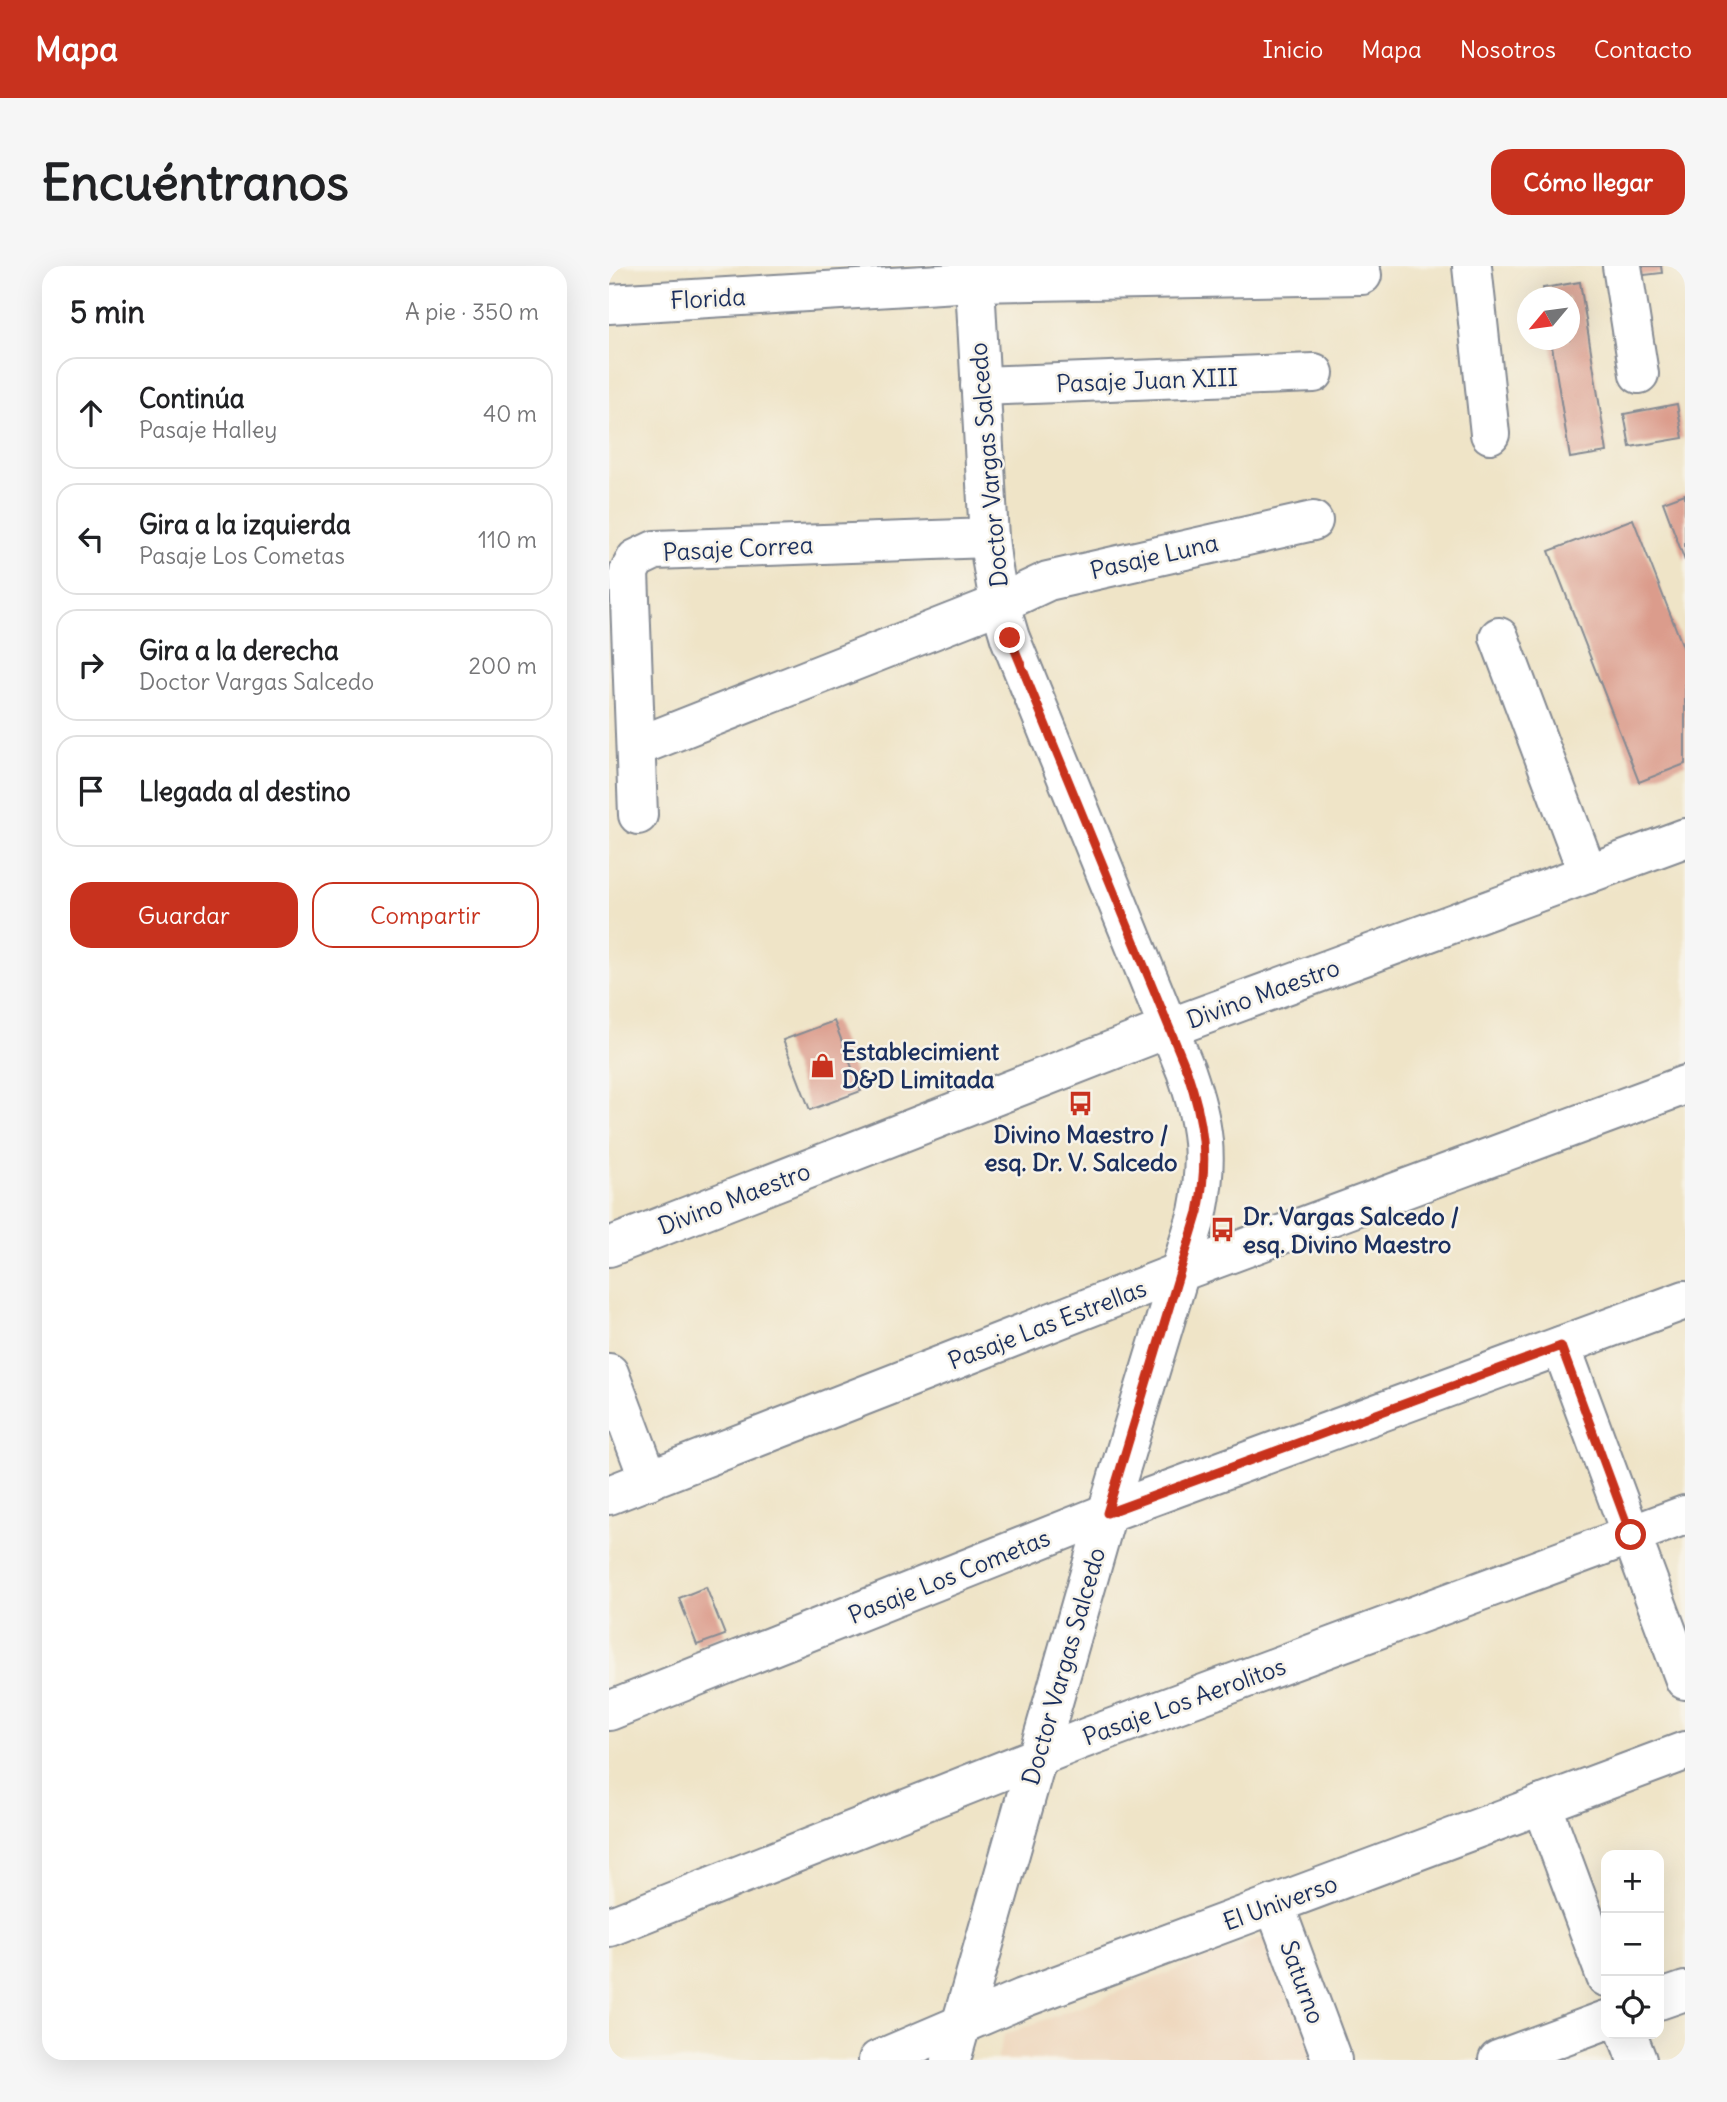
<!DOCTYPE html>
<html lang="es">
<meta charset="utf-8">
<style>
body{margin:0;font-family:Delius,sans-serif;background:#f6f6f6;color:#202124}
.controls{position:absolute;right:21px;bottom:21px;display:grid;overflow:hidden;border-radius:14px;box-shadow:0 7px 28px #0002}
.controls button{width:63px;height:63px;display:grid;place-items:center;padding:0;border:0;border-bottom:2px solid #e0e0e0;background:#fff;color:#202124;font:35px sans-serif}
.compass{position:absolute;left:908px;top:21px;width:63px;height:63px;border-radius:50%;background:#fff;box-shadow:0 7px 28px #0002;rotate:241deg}
.stop{position:absolute;width:21px;height:21px;margin:-16px;border:5px solid #c8321e;border-radius:50%;background:#fff}
.stop.end{background:#c8321e;border-color:#fff;box-shadow:0 2px 7px #0008}
.list{margin:0;padding:0;list-style:none}
h2{display:flex;justify-content:space-between;align-items:center;height:91px;margin:0;padding:0 28px;font-size:30px}
h2 small{font-size:23px;font-weight:400;color:#757577}
.list li{display:grid;grid-template-columns:46px 1fr auto;gap:21px;align-items:center;box-sizing:border-box;height:112px;margin:0 14px 14px;padding:0 14px;border:2px solid #e0e0e0;border-radius:21px}
.list b{display:block;font-size:26px;white-space:nowrap}
.list p{margin:0;font-size:23px;white-space:nowrap;color:#757577}
.list em{font-size:23px;font-style:normal;color:#757577}
.actions{display:flex;gap:14px;padding:21px 28px}
.actions a{flex:1;padding:16px 0;border:2px solid #c8321e;border-radius:21px;text-align:center;font-size:24px;color:#c8321e}
.actions .main{background:#c8321e;color:#fff}
.icon{flex:none;width:38px;height:38px;fill:none;stroke:currentColor;stroke-width:2;stroke-linecap:round;stroke-linejoin:round}
.map{position:relative;flex:none;width:1076px;height:1794px;overflow:hidden;border-radius:21px}
header{display:flex;align-items:center;gap:42px;box-sizing:border-box;height:98px;padding:0 35px;background:#c8321e;color:#fff}
header strong{font-size:33px}
nav{display:flex;gap:38px;margin-inline-start:auto;font-size:24px}
.intro{display:flex;align-items:center;justify-content:space-between;box-sizing:border-box;height:168px;padding:0 42px}
h1{margin:0;font-size:49px}
.button{padding:18px 32px;border-radius:21px;background:#c8321e;color:#fff;font-size:24px;font-weight:700}
main{display:flex;gap:42px;padding:0 42px}
aside{flex:1;background:#fff;border-radius:21px;box-shadow:0 7px 28px #0002}
.map>svg:first-child{display:block}
</style>
<header>
<strong>Mapa</strong>
<nav><a>Inicio</a><a>Mapa</a><a>Nosotros</a><a>Contacto</a></nav>
</header>
<div class="intro"><h1>Encuéntranos</h1><a class="button">Cómo llegar</a></div>
<main>
<aside>
<h2>5 min<small>A pie · 350 m</small></h2>
<ul class="list">
<li><svg class="icon" aria-label="ahead" viewBox="0 0 24 24"><path d="M12 20V5M6 11l6-6 6 6"/></svg><div><b>Continúa</b><p>Pasaje Halley</p></div><em>40 m</em></li>
<li><svg class="icon" aria-label="left" viewBox="0 0 24 24"><path d="M17 20v-9H6M10 6l-5 5 5 5"/></svg><div><b>Gira a la izquierda</b><p>Pasaje Los Cometas</p></div><em>110 m</em></li>
<li><svg class="icon" aria-label="right" viewBox="0 0 24 24"><path d="M7 20v-9h11M14 6l5 5-5 5"/></svg><div><b>Gira a la derecha</b><p>Doctor Vargas Salcedo</p></div><em>200 m</em></li>
<li><svg class="icon" aria-label="arrive" viewBox="0 0 24 24"><path d="M6 21V4h12l-3 4 3 4H6"/></svg><div><b>Llegada al destino</b></div></li>
</ul>
<div class="actions"><a class="main">Guardar</a><a>Compartir</a></div>
</aside>
<div class="map">
<svg width="1076" height="1794" viewBox="0 0 1076 1794">
<rect width="100%" height="100%" fill="#f7f3e8"/>
<filter id="ink" filterUnits="userSpaceOnUse"><feTurbulence type="fractalNoise" baseFrequency=".0143" numOctaves="2"/><feDisplacementMap in="SourceGraphic" scale="14" xChannelSelector="R" yChannelSelector="G"/><feConvolveMatrix kernelMatrix="1 2 1 2 8 2 1 2 1" color-interpolation-filters="sRGB"/></filter>
<filter id="wash" filterUnits="userSpaceOnUse"><feTurbulence type="fractalNoise" baseFrequency=".00686" numOctaves="4" result="noise"/><feDisplacementMap in="SourceGraphic" scale="28" xChannelSelector="R" yChannelSelector="G"/><feGaussianBlur stdDeviation="1.57" result="paint"/><feColorMatrix in="noise" values="0 0 0 0 0 0 0 0 0 0 0 0 0 0 0 0 0 1.4 0 .05"/><feComposite in="paint" operator="in"/></filter>
<g filter="url(#wash)">
<rect width="100%" height="100%" fill="#efe4c7"/>
<path fill="#eed6bb" d="M663 1668 712 1794H388L395 1769Z"/>
<g id="blocks">
<g fill="#db9c8c">
<path d="M1018 0H1052L1053 7 1019 11Z"/>
<path d="M971 16 998 186 961 192 942 74H960V32H935L934 22Z"/>
<path d="M1068 138 1074 172 1021 181 1015 148Z"/>
<path d="M1076 228V295L1054 236Z"/>
<path d="M1024 253 1076 386V498L1030 516 940 285Z"/>
<path d="M225 755 252 825 201 844 174 774Z"/>
<path d="M97 1321 116 1369 88 1379 70 1332Z"/>
</g>
</g>
</g>
<g filter="url(#ink)">
<use href="#blocks" fill-opacity="0" stroke="#858a92" stroke-width="2"/>
<g fill="none" stroke-linecap="round" stroke-linejoin="round">
<defs>
<g id="minor">
<path d="M863 0 881 168"/>
<path d="M1013 0 1030 108"/>
<path d="M0 38 365 16 753 9"/>
<path d="M371 120 705 107"/>
<path d="M890 371 979 608"/>
<path d="M27 481 390 338 439 315 704 255"/>
<path d="M29 549 20 306 27 293 46 284 380 272"/>
<path d="M0 981 560 762 1076 572"/>
<path d="M952 1080 1076 1414"/>
<path d="M0 1107 40 1214"/>
<path d="M0 1229 571 1006 1076 819"/>
<path d="M0 1445 498 1247 1076 1034"/>
<path d="M933 1538 997 1711"/>
<path d="M665 1638 723 1794"/>
<path d="M0 1661 471 1474 1076 1249"/>
<path d="M1050 1734 1076 1725"/>
<path d="M1018 1768 1028 1794"/>
<path d="M269 1794 414 1732 1076 1485"/>
<path d="M342 1794 498 1247 589 946C600 891 595 857 577 805L401 372C390 338 383 306 380 272L365 0"/>
<path d="M889 1794 997 1754"/>
</g>
</defs>
<use href="#minor" stroke="#858a92" stroke-width="42"/>
<use href="#minor" stroke="#fff" stroke-width="38"/>
</g>
</g>
<g fill="none" stroke-linecap="round" stroke-linejoin="round" filter="url(#ink)">
<path stroke="#c8321e" stroke-width="9" d="M401 372 578 805C595 855 600 893 589 946L498 1247 952 1080 1022 1269"/>
</g>
<defs>
<symbol id="shop-bare" viewBox="-9 -9 18 18"><path d="M-5-2.5h2.3a2.7 3.5 0 0 1 5.4 0H5L5.5 6h-11ZM-1.5-2.5h3a1.5 2.3 0 0 0-3 0Z" fill="#c8321e" stroke="#f7f3e8" stroke-width="2.5" paint-order="stroke"/></symbol>
<symbol id="bus-bare" viewBox="-9 -9 18 18"><path d="M-5-6H5V4H4V6H2V4H-2V6H-4V4H-5ZM-3.5-4V0h7V-4ZM-3.5 1.2v1.5H-2V1.2ZM2 1.2v1.5H3.5V1.2Z" fill="#c8321e" stroke="#f7f3e8" stroke-width="2.5" paint-order="stroke"/></symbol>
</defs>
<g fill-rule="evenodd">
<use href="#shop-bare" x="196" y="782" width="35" height="35"/>
<use href="#bus-bare" x="454" y="820" width="35" height="35"/>
<use href="#bus-bare" x="596" y="946" width="35" height="35"/>
</g>
<g text-anchor="middle" dominant-baseline="central" stroke-width="5" stroke-linejoin="round" paint-order="stroke">
<g font-size="24" fill="#1b2f5e" stroke="#f7f3e8">
<text transform="translate(99 32) rotate(-3)">Florida</text>
<text transform="translate(538 114) rotate(-2)">Pasaje Juan XIII</text>
<text transform="translate(379 199) rotate(-95)">Doctor Vargas Salcedo</text>
<text transform="translate(129 282) rotate(-3)">Pasaje Correa</text>
<text transform="translate(545 290) rotate(-13)">Pasaje Luna</text>
<text transform="translate(654 727) rotate(-20)">Divino Maestro</text>
<text transform="translate(125 932) rotate(-21)">Divino Maestro</text>
<text transform="translate(438 1058) rotate(-21)">Pasaje Las Estrellas</text>
<text transform="translate(340 1310) rotate(-22)">Pasaje Los Cometas</text>
<text transform="translate(454 1400) rotate(-74)">Doctor Vargas Salcedo</text>
<text transform="translate(575 1435) rotate(-20)">Pasaje Los Aerolitos</text>
<text transform="translate(671 1636) rotate(-20)">El Universo</text>
<text transform="translate(694 1716) rotate(70)">Saturno</text>
</g>
<g font-size="24" font-weight="bold" fill="#1b2f5e" stroke="#f7f3e8" text-anchor="start">
<text x="233" y="785">Establecimient<tspan x="233" dy="28">D&amp;D Limitada</tspan></text>
<text x="472" y="868" text-anchor="middle">Divino Maestro /<tspan x="472" dy="28">esq. Dr. V. Salcedo</tspan></text>
<text x="634" y="950">Dr. Vargas Salcedo /<tspan x="634" dy="28">esq. Divino Maestro</tspan></text>
</g>
</g>
</svg>
<div class="controls">
<button>+</button>
<button>−</button>
<button><svg class="icon" aria-label="locate" viewBox="0 0 24 24"><circle cx="12" cy="12" r="6"/><path d="M12 2v4M12 18v4M2 12h4M18 12h4"/></svg></button>
</div>
<svg class="compass" viewBox="-18 -18 36 36"><path d="M0-13l5 13h-10z" fill="#e53935"/><path d="M0 13l5-13h-10z" fill="#757577"/></svg>
<div class="stop" style="left:1022px;top:1269px"></div>
<div class="stop end" style="left:401px;top:372px"></div>
</div>
</main>
